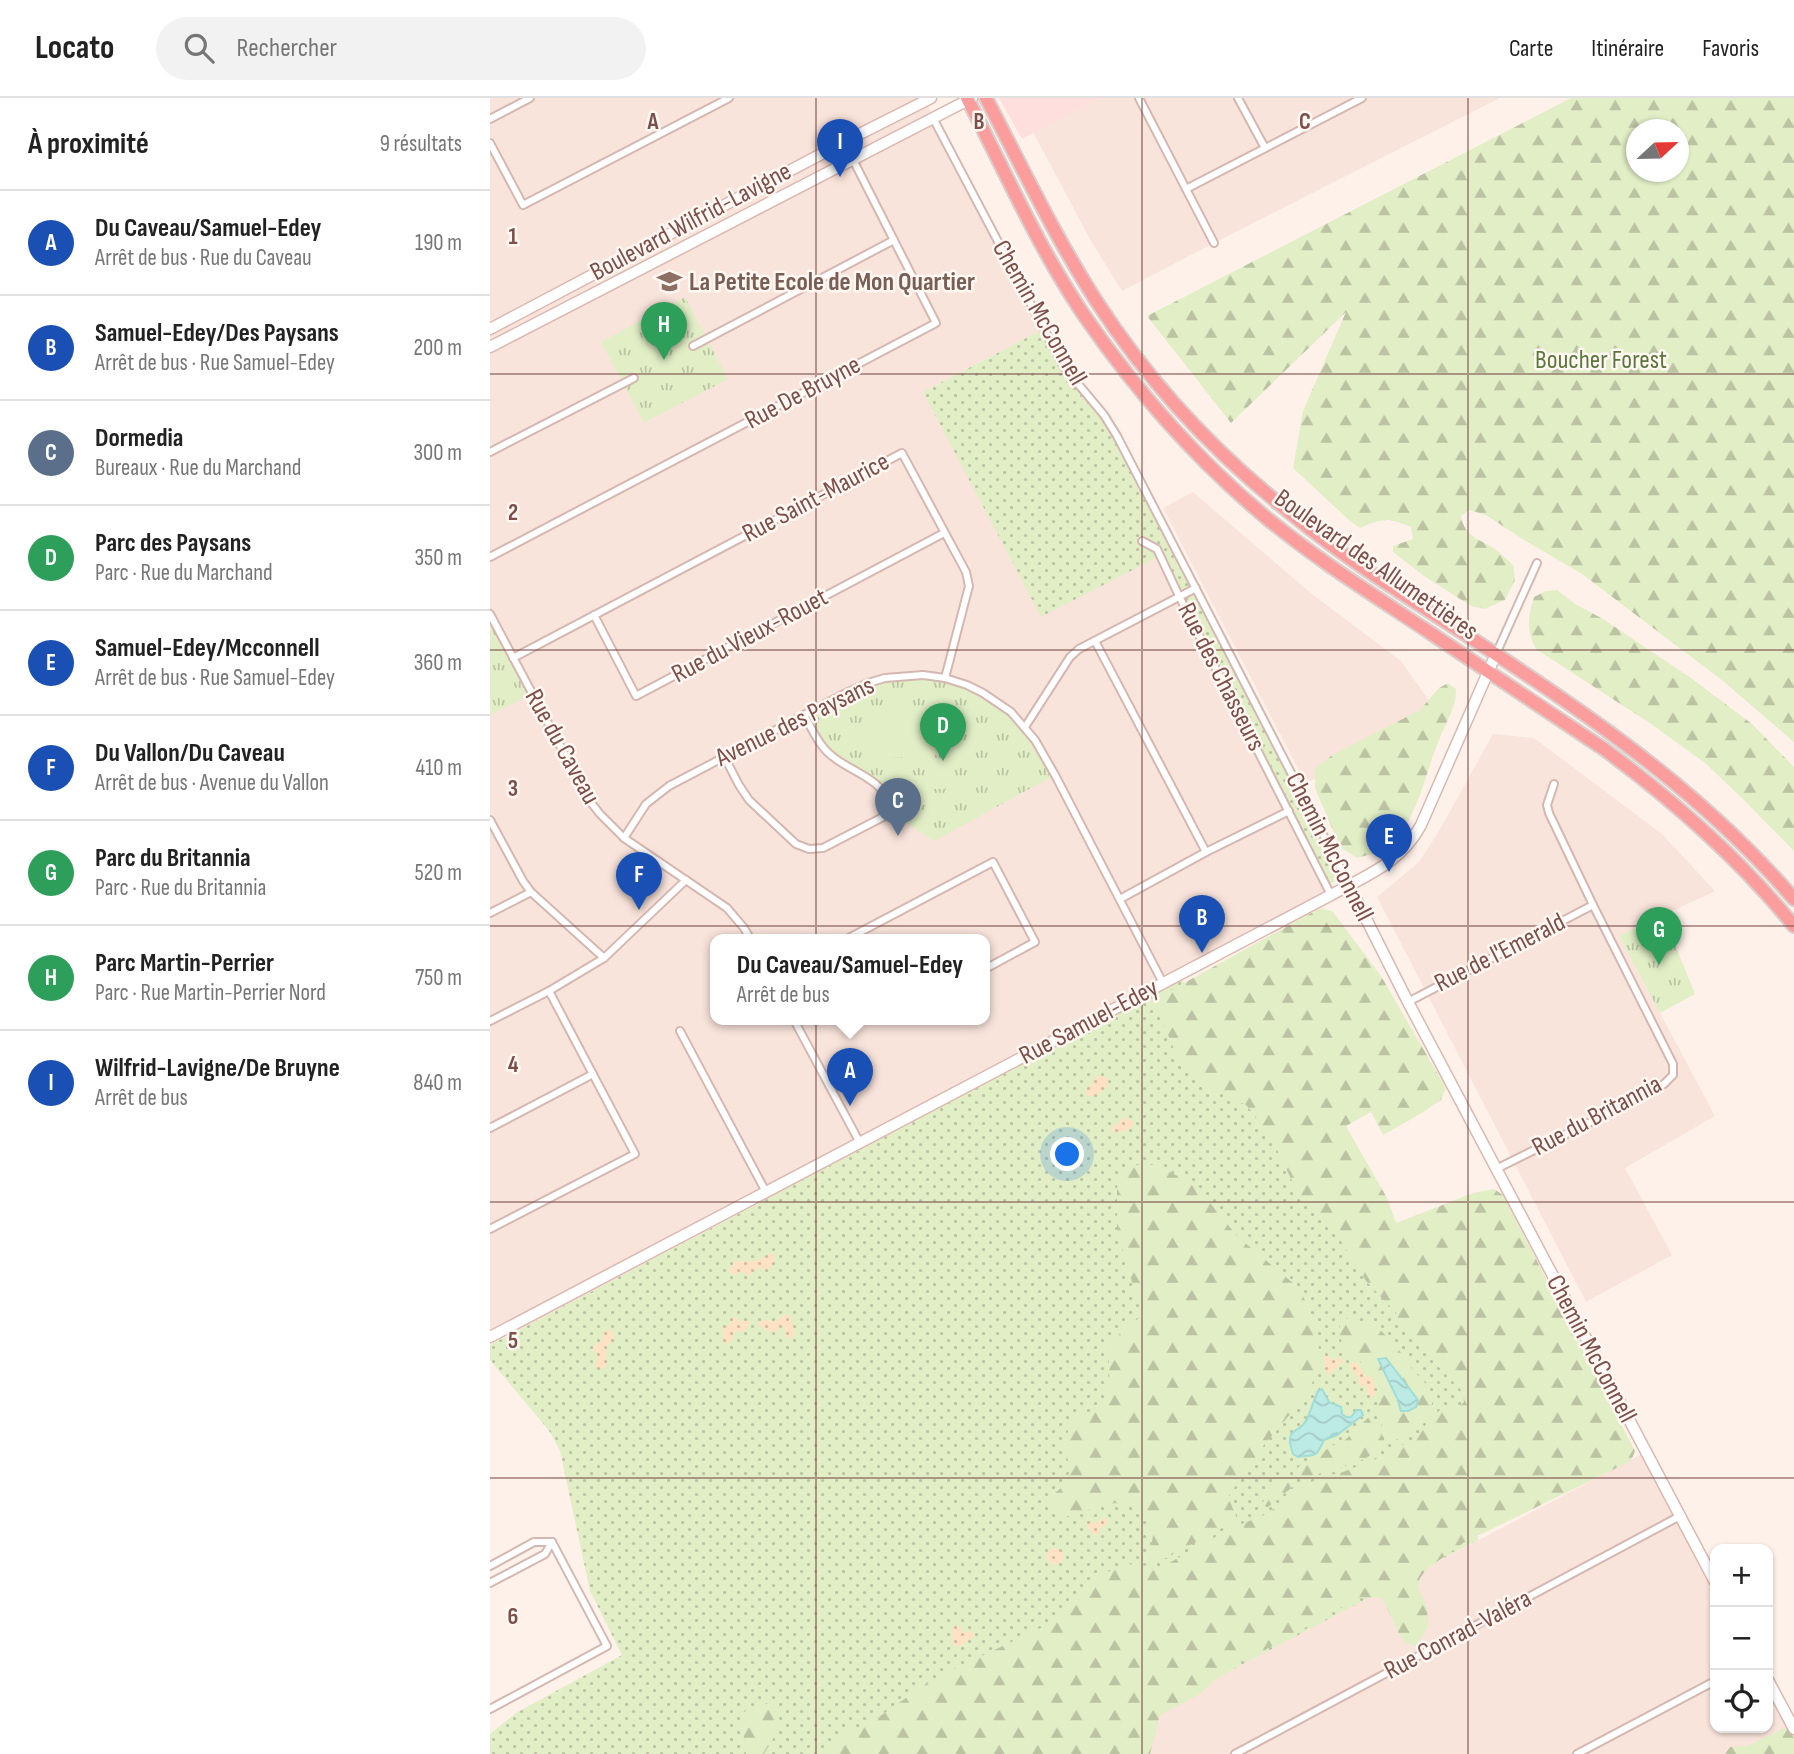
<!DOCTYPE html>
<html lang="fr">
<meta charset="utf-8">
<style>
body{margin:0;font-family:"Sofia Sans Condensed",sans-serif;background:#f2f2f2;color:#222}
.controls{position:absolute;right:21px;bottom:21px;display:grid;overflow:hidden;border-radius:14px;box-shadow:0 2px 5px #0004}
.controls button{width:63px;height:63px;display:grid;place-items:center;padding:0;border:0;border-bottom:2px solid #e0e0e0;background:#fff;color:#222;font:35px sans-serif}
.compass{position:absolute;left:1136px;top:21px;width:63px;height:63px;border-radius:50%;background:#fff;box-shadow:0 2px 5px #0004;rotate:68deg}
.you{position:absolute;left:578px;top:1057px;width:24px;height:24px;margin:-18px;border:5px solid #fff;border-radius:50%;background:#1a73e8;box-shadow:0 0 0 10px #1a73e833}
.badge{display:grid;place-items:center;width:46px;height:46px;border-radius:50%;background:#0b8043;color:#fff;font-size:23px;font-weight:700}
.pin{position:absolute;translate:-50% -58px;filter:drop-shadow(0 2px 4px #0008)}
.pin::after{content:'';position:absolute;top:37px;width:24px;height:21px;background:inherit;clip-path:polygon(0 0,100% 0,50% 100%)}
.popup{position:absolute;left:220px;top:836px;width:280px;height:91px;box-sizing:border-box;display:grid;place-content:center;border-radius:14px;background:#fff;filter:drop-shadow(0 2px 5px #0005);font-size:23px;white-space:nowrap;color:#767676}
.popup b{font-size:26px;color:#222}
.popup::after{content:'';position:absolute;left:50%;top:100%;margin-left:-14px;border:14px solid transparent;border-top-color:#fff}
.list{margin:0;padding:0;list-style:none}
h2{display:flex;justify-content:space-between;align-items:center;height:91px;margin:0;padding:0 28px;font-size:30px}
h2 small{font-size:23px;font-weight:400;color:#767676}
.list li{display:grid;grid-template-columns:46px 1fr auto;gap:21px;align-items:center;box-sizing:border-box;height:105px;padding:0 28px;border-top:2px solid #e0e0e0}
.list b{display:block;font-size:26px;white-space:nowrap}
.list p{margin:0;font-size:23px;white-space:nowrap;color:#767676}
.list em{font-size:23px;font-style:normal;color:#767676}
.icon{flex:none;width:38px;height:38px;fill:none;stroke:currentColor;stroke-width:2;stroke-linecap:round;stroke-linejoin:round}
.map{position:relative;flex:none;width:1304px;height:1656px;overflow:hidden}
header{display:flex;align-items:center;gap:42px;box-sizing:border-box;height:98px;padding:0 35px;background:#fff;border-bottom:2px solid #e0e0e0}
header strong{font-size:33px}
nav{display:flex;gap:38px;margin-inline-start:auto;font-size:24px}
.search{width:490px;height:63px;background:#f2f2f2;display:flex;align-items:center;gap:18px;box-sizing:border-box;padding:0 24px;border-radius:38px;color:#767676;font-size:26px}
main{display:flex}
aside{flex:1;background:#fff}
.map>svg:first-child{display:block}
</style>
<header>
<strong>Locato</strong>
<div class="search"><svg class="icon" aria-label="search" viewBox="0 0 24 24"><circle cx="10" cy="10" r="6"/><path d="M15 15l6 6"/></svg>Rechercher</div>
<nav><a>Carte</a><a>Itinéraire</a><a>Favoris</a></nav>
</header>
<main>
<aside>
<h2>À proximité<small>9 résultats</small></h2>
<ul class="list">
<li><span class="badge" style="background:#1a4fb4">A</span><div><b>Du Caveau/Samuel-Edey</b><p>Arrêt de bus · Rue du Caveau</p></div><em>190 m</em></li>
<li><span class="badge" style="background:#1a4fb4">B</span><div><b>Samuel-Edey/Des Paysans</b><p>Arrêt de bus · Rue Samuel-Edey</p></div><em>200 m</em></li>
<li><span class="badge" style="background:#5c6f8a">C</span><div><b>Dormedia</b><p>Bureaux · Rue du Marchand</p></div><em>300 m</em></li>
<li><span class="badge" style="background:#2e9e5b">D</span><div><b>Parc des Paysans</b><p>Parc · Rue du Marchand</p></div><em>350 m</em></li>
<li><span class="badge" style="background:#1a4fb4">E</span><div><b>Samuel-Edey/Mcconnell</b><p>Arrêt de bus · Rue Samuel-Edey</p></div><em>360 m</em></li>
<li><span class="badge" style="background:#1a4fb4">F</span><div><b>Du Vallon/Du Caveau</b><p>Arrêt de bus · Avenue du Vallon</p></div><em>410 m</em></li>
<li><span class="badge" style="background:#2e9e5b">G</span><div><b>Parc du Britannia</b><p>Parc · Rue du Britannia</p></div><em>520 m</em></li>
<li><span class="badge" style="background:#2e9e5b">H</span><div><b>Parc Martin-Perrier</b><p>Parc · Rue Martin-Perrier Nord</p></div><em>750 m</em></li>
<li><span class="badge" style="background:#1a4fb4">I</span><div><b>Wilfrid-Lavigne/De Bruyne</b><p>Arrêt de bus</p></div><em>840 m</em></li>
</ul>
</aside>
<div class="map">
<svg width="1304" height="1656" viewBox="0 0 1304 1656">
<defs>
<pattern id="grass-dots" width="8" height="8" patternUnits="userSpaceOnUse" patternTransform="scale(1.75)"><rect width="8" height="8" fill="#e1eec6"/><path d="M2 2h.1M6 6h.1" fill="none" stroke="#bbc3a3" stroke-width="1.8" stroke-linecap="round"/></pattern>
<pattern id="forest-firs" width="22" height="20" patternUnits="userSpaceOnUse" patternTransform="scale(1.75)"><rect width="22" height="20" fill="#e1eec6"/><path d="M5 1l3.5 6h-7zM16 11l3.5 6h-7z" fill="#bbc3a3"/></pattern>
<pattern id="sand-dots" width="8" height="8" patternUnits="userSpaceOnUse" patternTransform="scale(1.75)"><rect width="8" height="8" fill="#ffe2c3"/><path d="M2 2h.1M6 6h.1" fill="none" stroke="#d3baa0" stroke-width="1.8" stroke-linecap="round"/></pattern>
<pattern id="park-tufts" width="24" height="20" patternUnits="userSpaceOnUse" patternTransform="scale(1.75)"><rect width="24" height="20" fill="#e1eec6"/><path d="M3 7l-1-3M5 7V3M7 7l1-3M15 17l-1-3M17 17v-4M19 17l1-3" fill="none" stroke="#bbc3a3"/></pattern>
<pattern id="water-waves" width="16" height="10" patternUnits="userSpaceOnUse" patternTransform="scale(1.75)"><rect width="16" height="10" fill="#bceae5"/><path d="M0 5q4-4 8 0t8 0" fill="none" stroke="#a5cac6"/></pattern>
</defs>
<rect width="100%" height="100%" fill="#fef1ea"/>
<g fill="#f9e4db" fill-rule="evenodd">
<path d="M0 0H434L553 231 433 294 670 458 841 797 0 1239ZM225 842H495V922H225Z"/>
<path d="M610 0H1010L724 145 632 193 601 143 543 34Z"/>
<path d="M703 394 822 496 911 563 943 608 816 686 673 410Z"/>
<path d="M1003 636 1044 640 1172 736 1225 793 1129 838 1225 1018 1135 1070 1182 1157 1096 1204 887 799 929 764 949 733Z"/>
<path d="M1156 1354 1225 1484V1630H1278V1582L1304 1631 1256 1656H658L641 1625Z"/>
</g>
<path fill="#ffdfdd" d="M509 0H610L532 41Z"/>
<g fill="url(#grass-dots)">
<path d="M553 231 574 269 614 317 777 628 847 779 846 783 842 785 839 784 695 512 670 458 551 519 433 294Z"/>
<path d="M692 882 863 1151 981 1296 988 1442 642 1625 658 1656H0V1636L26 1615 132 1557 100 1493 70 1353 60 1334 0 1262V1247Z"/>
</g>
<g fill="url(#forest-firs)" fill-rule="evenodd">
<path d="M1081 0H1304V644L1233 583 1092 476 1034 442 996 417 979 412 971 418C975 440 989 440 1006 452 1012 456 1017 462 1023 467L1025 482 1015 502 995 511 981 508 934 478 903 454V448L923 441 921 429C897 419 894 420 870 430L860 423 803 370 813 313 856 214 741 325 657 218ZM1146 32H1188V74H1146Z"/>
<path d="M1067 492 1085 506 1113 521 1201 580 1262 626 1304 669V753L1254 702 1215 665 1161 626 1046 551C1036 533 1038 518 1044 499L1056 493Z"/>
<path d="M958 585 966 591C967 609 955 625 949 642 935 675 927 725 898 749 890 755 877 757 867 760L850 749 825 690V670L841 658 930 612 949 590Z"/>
<path d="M832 810 843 814 891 878 956 990 951 1002 932 1015 893 1037 881 1014 856 1028 897 1100 906 1125 983 1095 1004 1091 1013 1097 1145 1353 1141 1363 973 1445 937 1471 930 1480 928 1489 937 1509 938 1529 926 1548 916 1545 910 1538 892 1500 870 1499 766 1557 743 1566 710 1596 670 1617 660 1656H325L356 1634 376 1628 443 1581 557 1527 572 1515 600 1481 637 1466 672 1469 734 1434 754 1425 772 1418 790 1407 811 1389 832 1379 853 1374 891 1359 925 1340 935 1328 940 1319 952 1311 969 1309 974 1304 973 1294 915 1234 906 1215 876 1183 849 1140 811 1101 781 1040 763 1015 756 1007 717 989 695 967 683 949 667 910V900L823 814Z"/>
<path d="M646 1067H667L706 1088 748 1139 809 1190 824 1221 831 1264 818 1295 774 1347 738 1399 746 1418 745 1423 676 1460 667 1463 659 1460 663 1438 650 1411C640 1407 627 1404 617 1406 600 1410 586 1419 569 1419L554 1404 571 1390 581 1372 575 1353 580 1320C589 1317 600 1315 608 1310 623 1300 619 1265 618 1249L633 1232 652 1218 627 1133V1091L629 1079Z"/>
<path d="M858 1220 888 1230 904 1245 922 1271 939 1289 943 1303 939 1313 919 1338 905 1342 889 1324 885 1312 891 1303C890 1276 882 1281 869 1262L861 1260C852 1248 848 1239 850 1224Z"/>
<path d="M880 1318 890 1331 895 1344C879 1367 841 1371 816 1380L809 1378 807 1373 809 1368 831 1358 840 1347H850Z"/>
<path d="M795 1377H799L807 1382 806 1386 778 1409 774 1408 772 1405 792 1379Z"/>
<path d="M283 1604 285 1613 292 1626 274 1656H256L251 1618 258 1610Z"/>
<path d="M1297 1629 1304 1640V1656H1235L1240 1649 1257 1648Z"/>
</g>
<g fill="url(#sand-dots)">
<path d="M612 977 618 981V988L605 998H598L595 995 597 990 602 986 606 979Z"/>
<path d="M633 1020 642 1022 644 1026C640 1033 631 1035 623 1034L621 1033 622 1028 627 1027Z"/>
<path d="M280 1155 284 1156C285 1161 283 1169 278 1172 262 1167 269 1172 258 1178L252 1173 244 1177 239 1173C244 1159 252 1165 264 1163 270 1162 275 1159 280 1155Z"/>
<path d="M294 1217H298L301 1220 305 1234 302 1240 296 1239 294 1227 283 1235 268 1227C272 1218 279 1223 285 1224Z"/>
<path d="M242 1219H245L251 1224 257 1222 260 1225 255 1233 244 1234 242 1243 235 1246C232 1242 234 1235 233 1230L235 1228 241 1226Z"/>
<path d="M119 1231 123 1235 124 1240 116 1250V1266L114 1270 110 1271 105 1267 108 1258 103 1251 105 1247 112 1243 113 1235Z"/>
<path d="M836 1257 843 1262 849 1260 854 1263 838 1277 836 1275 834 1260Z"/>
<path d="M863 1264 869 1266 875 1278 883 1280 886 1295 885 1298 879 1299 876 1290 869 1286 868 1279 862 1272 860 1266Z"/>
<path d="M614 1420 617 1421 618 1425 609 1431 608 1436H603L597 1428V1425L599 1424 606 1425Z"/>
<circle cx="565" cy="1458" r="8"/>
<path d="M467 1527 470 1529 473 1535 481 1533 485 1538 470 1548H466L463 1545 462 1530Z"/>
</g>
<g fill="url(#park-tufts)">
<path d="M195 199 238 281 154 325 111 244Z"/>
<path d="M0 516 42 596 0 617Z"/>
<path d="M395 580H455L493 595 536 630 565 677 444 743 398 713 397 698 341 657 314 617Z"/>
<path d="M1173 817 1205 896 1170 915 1129 838Z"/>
</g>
<g fill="#e1eec6">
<path d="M458 609 461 656 422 658 420 611Z"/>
<path d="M415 611 418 659 379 661 376 613Z"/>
<path d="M455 674V691H435L434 675Z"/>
</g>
<g fill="url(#water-waves)" stroke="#a1ddd7" stroke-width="2">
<path d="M896 1260 928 1302 926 1309 918 1313H911L907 1300 888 1261Z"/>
<path d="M832 1291 839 1304 851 1309 852 1316 856 1319H861L867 1312H871L873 1317 847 1337 834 1342C825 1361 827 1356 808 1359L803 1356C793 1327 810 1337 817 1321 821 1312 824 1302 828 1293Z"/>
</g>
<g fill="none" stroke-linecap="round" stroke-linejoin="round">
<defs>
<g id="street">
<path d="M649 0 724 145"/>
<path d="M748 0 775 50"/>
<path d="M443 20 574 269 614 317 627 338 859 787"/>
<path d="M0 21 40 0"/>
<path d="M0 45 33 107 239 0"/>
<path d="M696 91 872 0"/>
<path d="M203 248 404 142"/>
<path d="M0 354 144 280"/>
<path d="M652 443 667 451 689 498 841 797"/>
<path d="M0 459 446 225 354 44"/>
<path d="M0 516 99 702 110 716 134 740 237 810 254 830 261 842"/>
<path d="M104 517 146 598 454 435"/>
<path d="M605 543 716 754"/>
<path d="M1006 556 1047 465"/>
<path d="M23 560 412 355 476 474 479 488 455 580"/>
<path d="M535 629 580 559 589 551 706 490"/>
<path d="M234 658 249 687 259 702 306 746 319 751 333 750 393 719 400 707C393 681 361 674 342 658 329 648 322 631 314 617"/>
<path d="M0 722 33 783 41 794 114 860"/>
<path d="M134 740 156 706 179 688 358 594 378 585 395 580 433 577 455 580 477 587 493 595 521 614 545 642 565 677 673 885"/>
<path d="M630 801 716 754 799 713"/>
<path d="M0 815 41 794"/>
<path d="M355 842 503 764 545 844 495 871"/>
<path d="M918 904 1103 807"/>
<path d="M304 922 370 1045"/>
<path d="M0 923 59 893 114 860 196 782"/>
<path d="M190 933 276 1094"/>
<path d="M0 1030 103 976"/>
<path d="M1006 1071 1143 1003 1174 986 1183 977V966L1103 807 1059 715 1057 707 1064 686"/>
<path d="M0 1131 145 1056 59 893"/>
<path d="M0 1468 44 1444H62"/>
<path d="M0 1485 55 1456 62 1444"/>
<path d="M0 1611 117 1548 62 1444"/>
<path d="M745 1656 1190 1418"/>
<path d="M1087 1656 1225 1583"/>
</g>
<g id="secondary">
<path d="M0 231 354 44 441 0"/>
<path d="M0 249 482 0"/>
<path d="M859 787 918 904 1225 1484"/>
<path d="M0 1239 841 797C877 777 911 765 931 727L1006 556"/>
<path d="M1278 1582 1304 1631"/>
</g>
<g id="highway">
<path d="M477 0C516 75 550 154 598 223 649 296 710 365 779 422 829 463 885 498 939 534 998 573 1056 612 1114 651 1184 703 1249 760 1304 828"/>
<path d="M496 0C532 69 565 139 607 204 660 286 727 357 803 417 866 469 936 510 1004 555 1114 627 1218 701 1304 801"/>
</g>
</defs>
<use href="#street" stroke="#d5b7b1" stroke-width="10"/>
<use href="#secondary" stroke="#dab8b0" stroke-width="13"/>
<use href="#highway" stroke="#dacecc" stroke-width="16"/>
<use href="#street" stroke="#fff" stroke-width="6"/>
<use href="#secondary" stroke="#fff" stroke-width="10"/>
<use href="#highway" stroke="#fc9d9d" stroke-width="12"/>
</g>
<path fill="none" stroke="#7c4f4a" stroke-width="2" stroke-opacity="0.55" d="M326 0V1656M652 0V1656M978 0V1656M0 276H1304M0 552H1304M0 828H1304M0 1104H1304M0 1380H1304"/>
<defs>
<symbol id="school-bare" viewBox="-9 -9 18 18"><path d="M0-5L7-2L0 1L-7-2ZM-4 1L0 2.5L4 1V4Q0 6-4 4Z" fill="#8d6e63" stroke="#fff7f2" stroke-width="2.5" paint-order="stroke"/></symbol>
</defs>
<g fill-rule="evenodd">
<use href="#school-bare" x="162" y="166" width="35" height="35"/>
</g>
<g text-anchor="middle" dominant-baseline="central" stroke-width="5" stroke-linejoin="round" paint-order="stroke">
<g font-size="26" fill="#7c4f4a" stroke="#fff7f2">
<text transform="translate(201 124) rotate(-28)">Boulevard Wilfrid-Lavigne</text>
<text transform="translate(549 215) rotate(60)">Chemin McConnell</text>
<text transform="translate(313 295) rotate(-28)">Rue De Bruyne</text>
<text transform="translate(326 400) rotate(-28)">Rue Saint-Maurice</text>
<text transform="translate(886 467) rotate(35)">Boulevard des Allumettières</text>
<text transform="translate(260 538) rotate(-28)">Rue du Vieux-Rouet</text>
<text transform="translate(731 579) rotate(63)">Rue des Chasseurs</text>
<text transform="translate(305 624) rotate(-26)">Avenue des Paysans</text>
<text transform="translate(72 649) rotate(61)">Rue du Caveau</text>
<text transform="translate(839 749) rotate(63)">Chemin McConnell</text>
<text transform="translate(1010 855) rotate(-27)">Rue de l'Emerald</text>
<text transform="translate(599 924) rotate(-28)">Rue Samuel-Edey</text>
<text transform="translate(1107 1018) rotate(-28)">Rue du Britannia</text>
<text transform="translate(1101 1251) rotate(62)">Chemin McConnell</text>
<text transform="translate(968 1537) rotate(-28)">Rue Conrad-Valéra</text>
</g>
<g font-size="26" font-weight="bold" fill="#785e54" stroke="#fff7f2" text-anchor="start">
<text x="199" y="184">La Petite Ecole de Mon Quartier</text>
</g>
<g font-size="26" fill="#5c773b" stroke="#fff7f2">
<text x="1111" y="262">Boucher Forest</text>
</g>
</g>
<g font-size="23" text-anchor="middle" font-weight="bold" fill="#7c4f4a" stroke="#fff7f2" stroke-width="5" stroke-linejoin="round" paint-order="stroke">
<text x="163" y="31">A</text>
<text x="489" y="31">B</text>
<text x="815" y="31">C</text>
<text x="23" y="146">1</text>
<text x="23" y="422">2</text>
<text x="23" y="698">3</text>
<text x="23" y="974">4</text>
<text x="23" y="1250">5</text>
<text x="23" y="1526">6</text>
</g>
</svg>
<div class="controls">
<button>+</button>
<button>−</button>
<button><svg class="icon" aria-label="locate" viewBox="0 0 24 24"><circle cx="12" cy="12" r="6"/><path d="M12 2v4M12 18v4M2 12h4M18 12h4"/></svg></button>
</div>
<svg class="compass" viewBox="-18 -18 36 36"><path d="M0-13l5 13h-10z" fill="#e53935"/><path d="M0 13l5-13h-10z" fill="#767676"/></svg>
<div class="you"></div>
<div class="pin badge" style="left:360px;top:1008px;background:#1a4fb4">A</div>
<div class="popup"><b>Du Caveau/Samuel-Edey</b>Arrêt de bus</div>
<div class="pin badge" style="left:712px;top:855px;background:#1a4fb4">B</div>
<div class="pin badge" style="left:408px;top:738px;background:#5c6f8a">C</div>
<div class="pin badge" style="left:453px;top:663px;background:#2e9e5b">D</div>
<div class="pin badge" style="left:899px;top:774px;background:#1a4fb4">E</div>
<div class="pin badge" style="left:149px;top:812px;background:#1a4fb4">F</div>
<div class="pin badge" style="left:1169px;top:867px;background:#2e9e5b">G</div>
<div class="pin badge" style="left:174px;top:262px;background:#2e9e5b">H</div>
<div class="pin badge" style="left:350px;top:79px;background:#1a4fb4">I</div>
</div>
</main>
